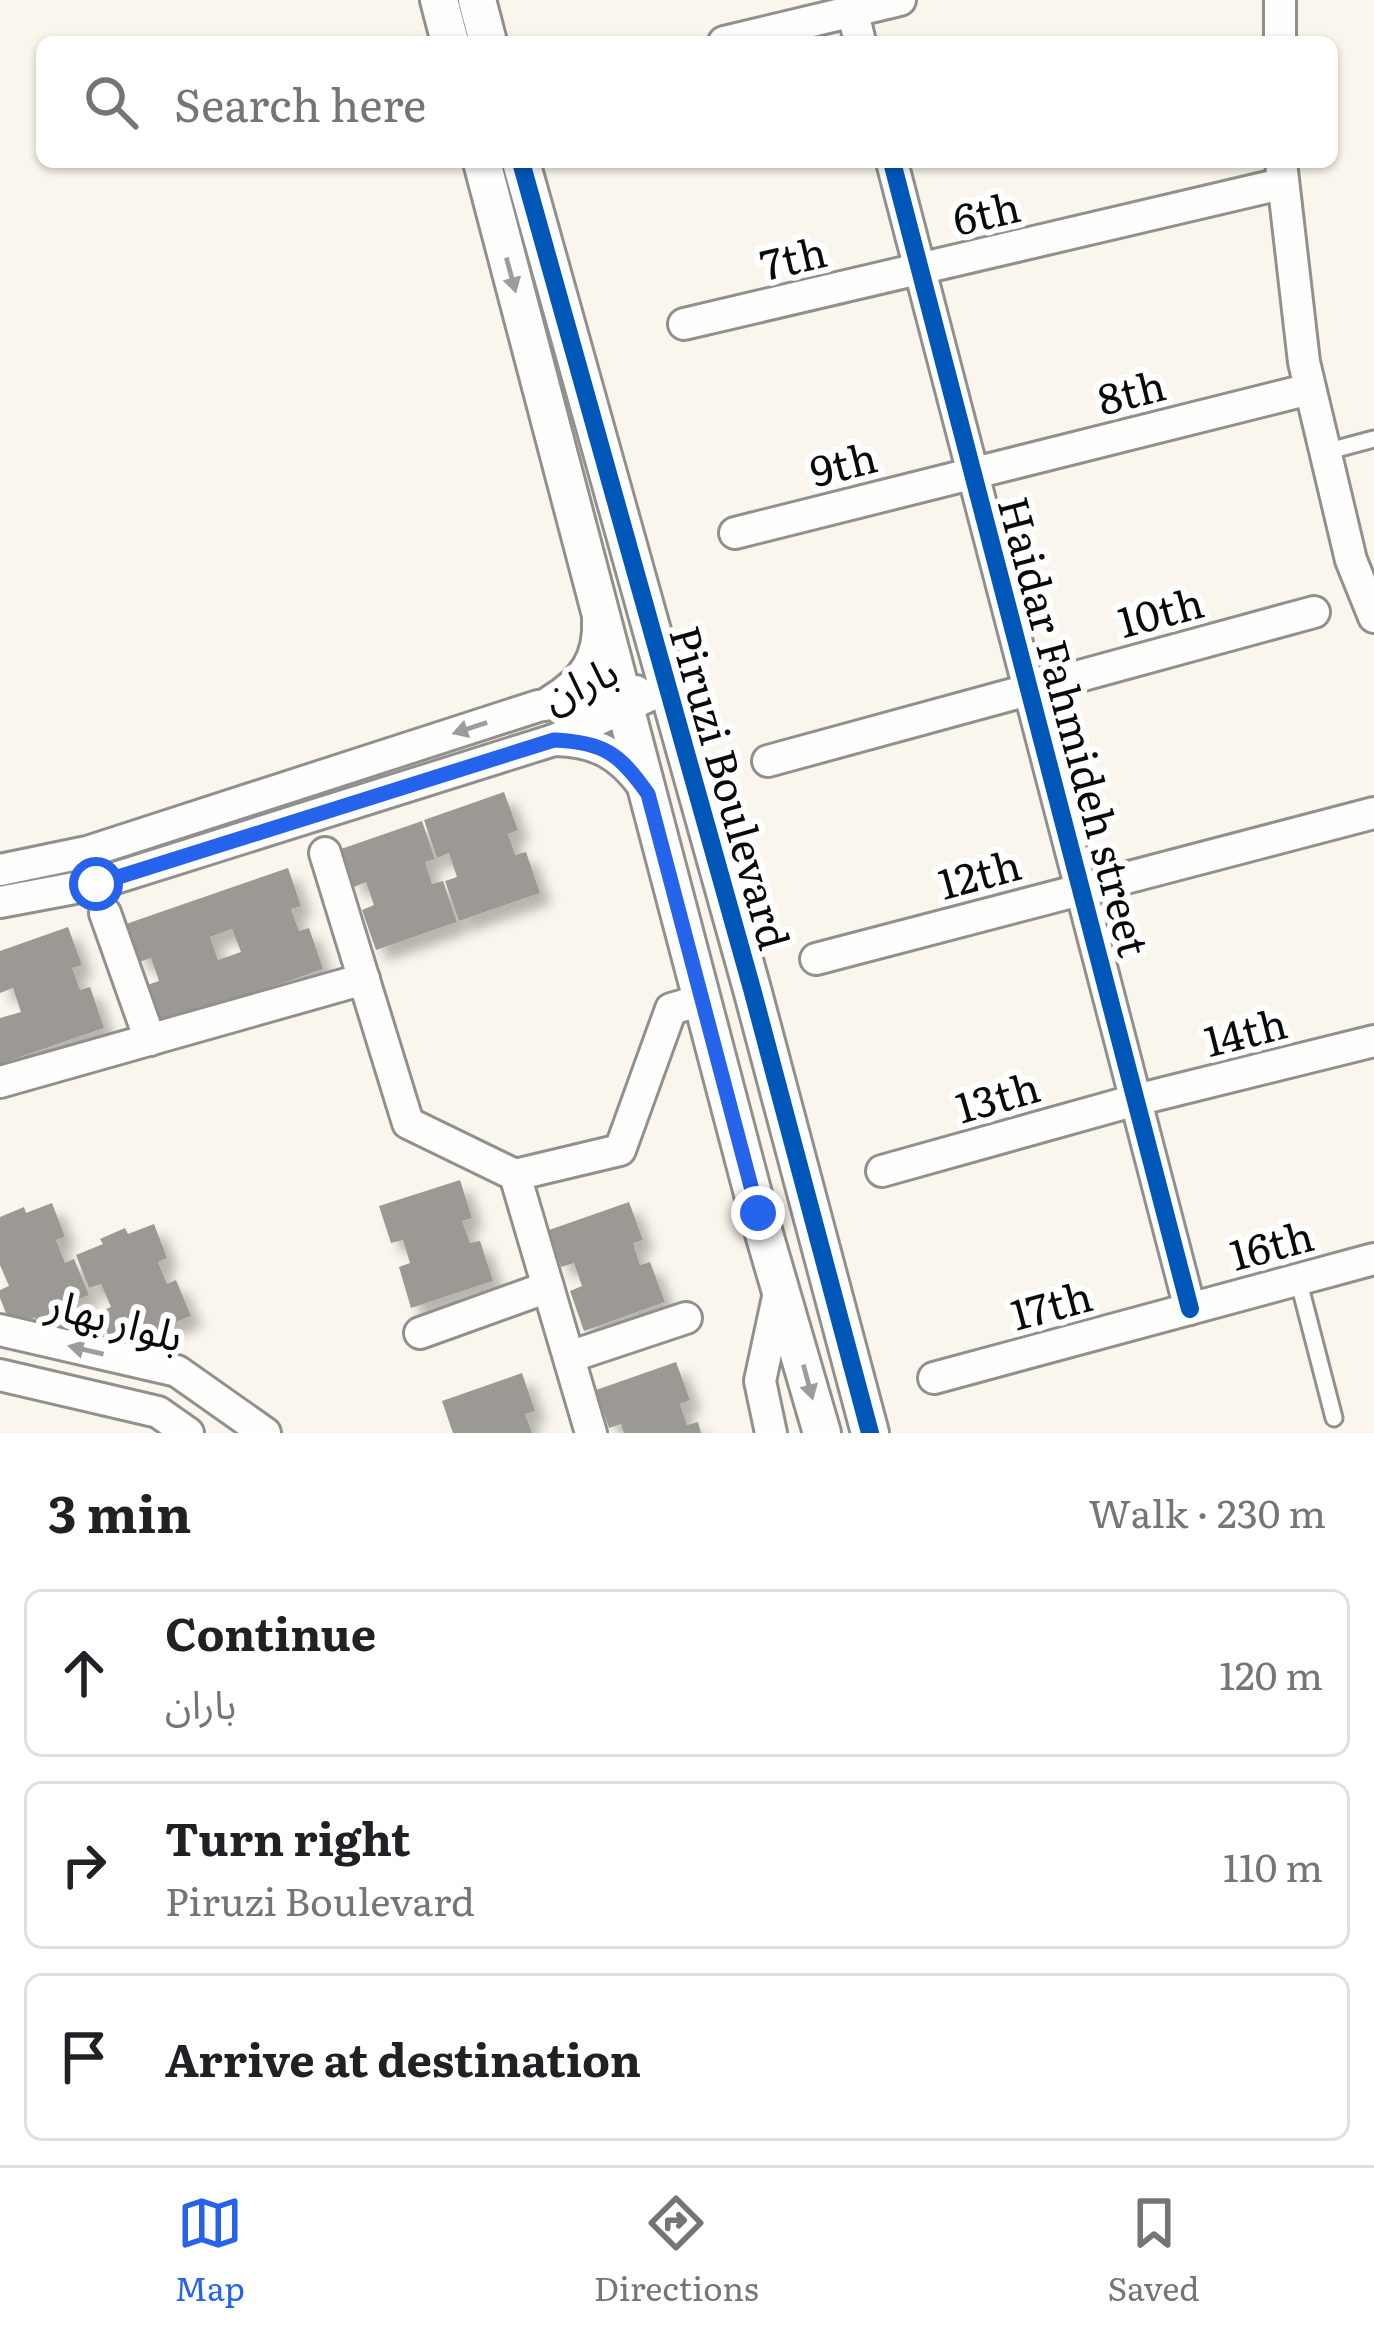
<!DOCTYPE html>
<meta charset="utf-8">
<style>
body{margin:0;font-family:Literata,"Noto Sans Arabic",serif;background:#f6f6f6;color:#202124}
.stop{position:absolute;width:36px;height:36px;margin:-27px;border:9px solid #2563eb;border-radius:50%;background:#fff}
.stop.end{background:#2563eb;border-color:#fff;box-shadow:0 3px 12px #0008}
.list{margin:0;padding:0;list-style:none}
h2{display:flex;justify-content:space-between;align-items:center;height:156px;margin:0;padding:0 48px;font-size:51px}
h2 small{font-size:39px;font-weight:400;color:#757577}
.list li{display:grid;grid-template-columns:78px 1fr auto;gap:36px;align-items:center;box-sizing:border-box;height:168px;margin:0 24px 24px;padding:0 24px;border:3px solid #e0e0e0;border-radius:18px}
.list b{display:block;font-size:45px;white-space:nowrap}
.list p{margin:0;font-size:39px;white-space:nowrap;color:#757577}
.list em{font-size:39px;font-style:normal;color:#757577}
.icon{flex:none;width:66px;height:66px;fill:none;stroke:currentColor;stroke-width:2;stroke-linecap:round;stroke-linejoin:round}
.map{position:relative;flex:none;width:1374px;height:1433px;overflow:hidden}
.search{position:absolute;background:#fff;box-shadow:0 3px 9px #0004;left:36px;right:36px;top:36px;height:132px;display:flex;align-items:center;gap:30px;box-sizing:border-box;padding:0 42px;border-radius:18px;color:#757577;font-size:45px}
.sheet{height:732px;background:#fff}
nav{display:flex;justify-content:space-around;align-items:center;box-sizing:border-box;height:168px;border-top:3px solid #e0e0e0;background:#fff;font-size:33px;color:#757577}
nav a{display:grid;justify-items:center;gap:6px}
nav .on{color:#2563eb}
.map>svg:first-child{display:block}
</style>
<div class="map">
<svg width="1374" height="1433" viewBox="0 0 1374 1433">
<defs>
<filter id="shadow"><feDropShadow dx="11" dy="11" stdDeviation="6" flood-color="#0004"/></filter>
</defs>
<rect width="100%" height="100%" fill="#faf6ed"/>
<g fill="#9c9894" fill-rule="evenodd" filter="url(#shadow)">
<path d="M504 792 518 830 508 834 515 855 526 852 540 893 459 921 445 881 457 877 449 853 437 858 424 820Z"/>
<path d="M422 821 435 859 425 862 432 884 443 881 457 922 376 950 362 910 374 905 366 882 354 887 341 849Z"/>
<path d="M288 868 301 906 291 909 299 931 309 928 323 969 162 1025 147 985 159 981 151 958 139 962 126 924ZM232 929 241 952 218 960 210 937Z"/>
<path d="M68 927 82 965 72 968 80 990 90 987 104 1028 0 1064V1018L21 1012 13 988 0 993V951Z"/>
<path d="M460 1180 472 1218 462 1221 470 1243 480 1241 493 1281 411 1308 399 1267 410 1263 403 1240 391 1243 379 1206Z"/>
<path d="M629 1202 643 1240 633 1243 640 1265 650 1262 665 1302 584 1331 570 1291 582 1286 574 1263 561 1267 549 1230Z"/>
<path d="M52 1203 65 1237 56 1240 65 1263 74 1259 89 1295 62 1306 65 1313 38 1324 35 1317 11 1326 0 1298V1290L9 1286 0 1265V1217L24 1207 26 1213Z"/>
<path d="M154 1224 167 1258 158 1262 167 1284 176 1280 191 1316 164 1327 167 1333 140 1345 137 1337 113 1347 99 1312 111 1307 101 1284 89 1288 76 1255 103 1244 100 1239 125 1228 128 1234Z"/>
<path d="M676 1362 690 1400 680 1404 687 1425 698 1422 701 1433H624L621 1424 609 1428 596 1390Z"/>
<path d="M522 1373 535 1411 525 1414 532 1433H453L442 1401Z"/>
</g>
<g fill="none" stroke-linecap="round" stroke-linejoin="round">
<defs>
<g id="service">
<path d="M1325 452 1374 439"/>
<path d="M1298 1279 1334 1418"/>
</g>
<g id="minor">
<path d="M850 0 860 42"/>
<path d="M1280 0V42"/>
<path d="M724 42 900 0"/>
<path d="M892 162 1190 1309"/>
<path d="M1281 162 1304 362 1351 560 1374 617"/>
<path d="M684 324 1281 184"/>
<path d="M735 533 1310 389"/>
<path d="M551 701C584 681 600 658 598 619"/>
<path d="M554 740C596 741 619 753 644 787"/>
<path d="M768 761 1314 612"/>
<path d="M325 853 408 1123 515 1175 620 1150 671 1009 702 1000"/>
<path d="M0 870 87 852 538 706 636 691"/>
<path d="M0 902 96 884 554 740 666 688"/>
<path d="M105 913 150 1040"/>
<path d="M816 959 1374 813"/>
<path d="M0 1082 364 979"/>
<path d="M882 1171 1136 1100 1374 1041"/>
<path d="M515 1175 591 1433"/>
<path d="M0 1330 177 1371 265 1433"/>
<path d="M420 1333 548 1287"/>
<path d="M569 1357 686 1318"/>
<path d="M0 1375 158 1412 188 1433"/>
<path d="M934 1378 1374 1259"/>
<path d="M771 1433 760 1381 781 1283"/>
</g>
<g id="tertiary">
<path d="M439 0 450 42"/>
<path d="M477 0 488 42"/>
<path d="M482 162 758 1213 822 1433"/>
<path d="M521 162 752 989 870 1433"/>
</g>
</defs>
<use href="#service" stroke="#92908c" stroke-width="21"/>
<use href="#minor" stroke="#92908c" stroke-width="36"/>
<use href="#tertiary" stroke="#92908c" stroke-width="42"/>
<use href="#service" stroke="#fefefc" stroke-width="15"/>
<use href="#minor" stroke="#fefefc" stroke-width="30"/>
<use href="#tertiary" stroke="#fefefc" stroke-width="36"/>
<defs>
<g id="cycleway">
<path d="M521 162 752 989 870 1433"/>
<path d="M892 162 1190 1309"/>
</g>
</defs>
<use href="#cycleway" stroke="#fff" stroke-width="26"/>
<use href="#cycleway" stroke="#0057b8" stroke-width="18"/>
</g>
<defs><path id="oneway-solid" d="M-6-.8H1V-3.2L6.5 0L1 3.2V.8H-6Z" transform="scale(3)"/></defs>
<g fill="#9c9c9b">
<use href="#oneway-solid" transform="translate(511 275) rotate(75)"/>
<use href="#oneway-solid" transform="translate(470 728) rotate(162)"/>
<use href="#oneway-solid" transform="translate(86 1350) rotate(-167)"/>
<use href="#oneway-solid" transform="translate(808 1382) rotate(75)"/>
</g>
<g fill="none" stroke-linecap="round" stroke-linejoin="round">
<path stroke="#2563eb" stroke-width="15" d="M96 884 554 740C604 742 620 754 648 794L758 1213"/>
</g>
<g text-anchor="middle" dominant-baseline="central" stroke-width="12" stroke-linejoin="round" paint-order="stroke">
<g font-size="42" fill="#0a0a0a" stroke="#fff">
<text transform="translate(986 211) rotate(-13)">6th</text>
<text transform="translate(793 256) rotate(-13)">7th</text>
<text transform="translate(1131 390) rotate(-14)">8th</text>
<text transform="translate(843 462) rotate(-14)">9th</text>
<text transform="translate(1160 610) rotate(-15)">10th</text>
<text transform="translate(579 681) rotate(-24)">باران</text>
<text transform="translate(1076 726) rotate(75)">Haidar Fahmideh street</text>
<text transform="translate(732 787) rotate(74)">Piruzi Boulevard</text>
<text transform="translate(979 872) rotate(-15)">12th</text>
<text transform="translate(1245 1030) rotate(-14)">14th</text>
<text transform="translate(997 1095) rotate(-16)">13th</text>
<text transform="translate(1271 1243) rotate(-15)">16th</text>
<text transform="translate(1051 1303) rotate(-15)">17th</text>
<text transform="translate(116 1317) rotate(15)">بلوار بهار</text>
</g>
</g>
</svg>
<div class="stop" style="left:96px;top:884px"></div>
<div class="stop end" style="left:758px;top:1213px"></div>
<div class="search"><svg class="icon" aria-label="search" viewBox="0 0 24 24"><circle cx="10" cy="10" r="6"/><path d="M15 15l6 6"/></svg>Search here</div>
</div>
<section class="sheet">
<h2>3 min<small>Walk · 230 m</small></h2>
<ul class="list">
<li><svg class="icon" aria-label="ahead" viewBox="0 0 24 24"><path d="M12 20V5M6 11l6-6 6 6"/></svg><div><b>Continue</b><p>باران</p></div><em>120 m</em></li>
<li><svg class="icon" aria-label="right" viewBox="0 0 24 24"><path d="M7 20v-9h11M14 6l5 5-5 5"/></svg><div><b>Turn right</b><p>Piruzi Boulevard</p></div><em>110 m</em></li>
<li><svg class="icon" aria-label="arrive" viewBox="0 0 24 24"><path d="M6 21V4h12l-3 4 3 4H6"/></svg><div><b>Arrive at destination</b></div></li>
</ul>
</section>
<nav>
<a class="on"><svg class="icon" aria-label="map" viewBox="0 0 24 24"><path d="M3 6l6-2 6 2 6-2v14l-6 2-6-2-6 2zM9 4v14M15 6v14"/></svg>Map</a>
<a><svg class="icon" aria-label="directions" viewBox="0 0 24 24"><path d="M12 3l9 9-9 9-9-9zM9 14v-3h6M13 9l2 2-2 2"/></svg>Directions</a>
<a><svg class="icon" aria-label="saved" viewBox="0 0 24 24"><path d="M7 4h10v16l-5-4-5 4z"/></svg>Saved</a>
</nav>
